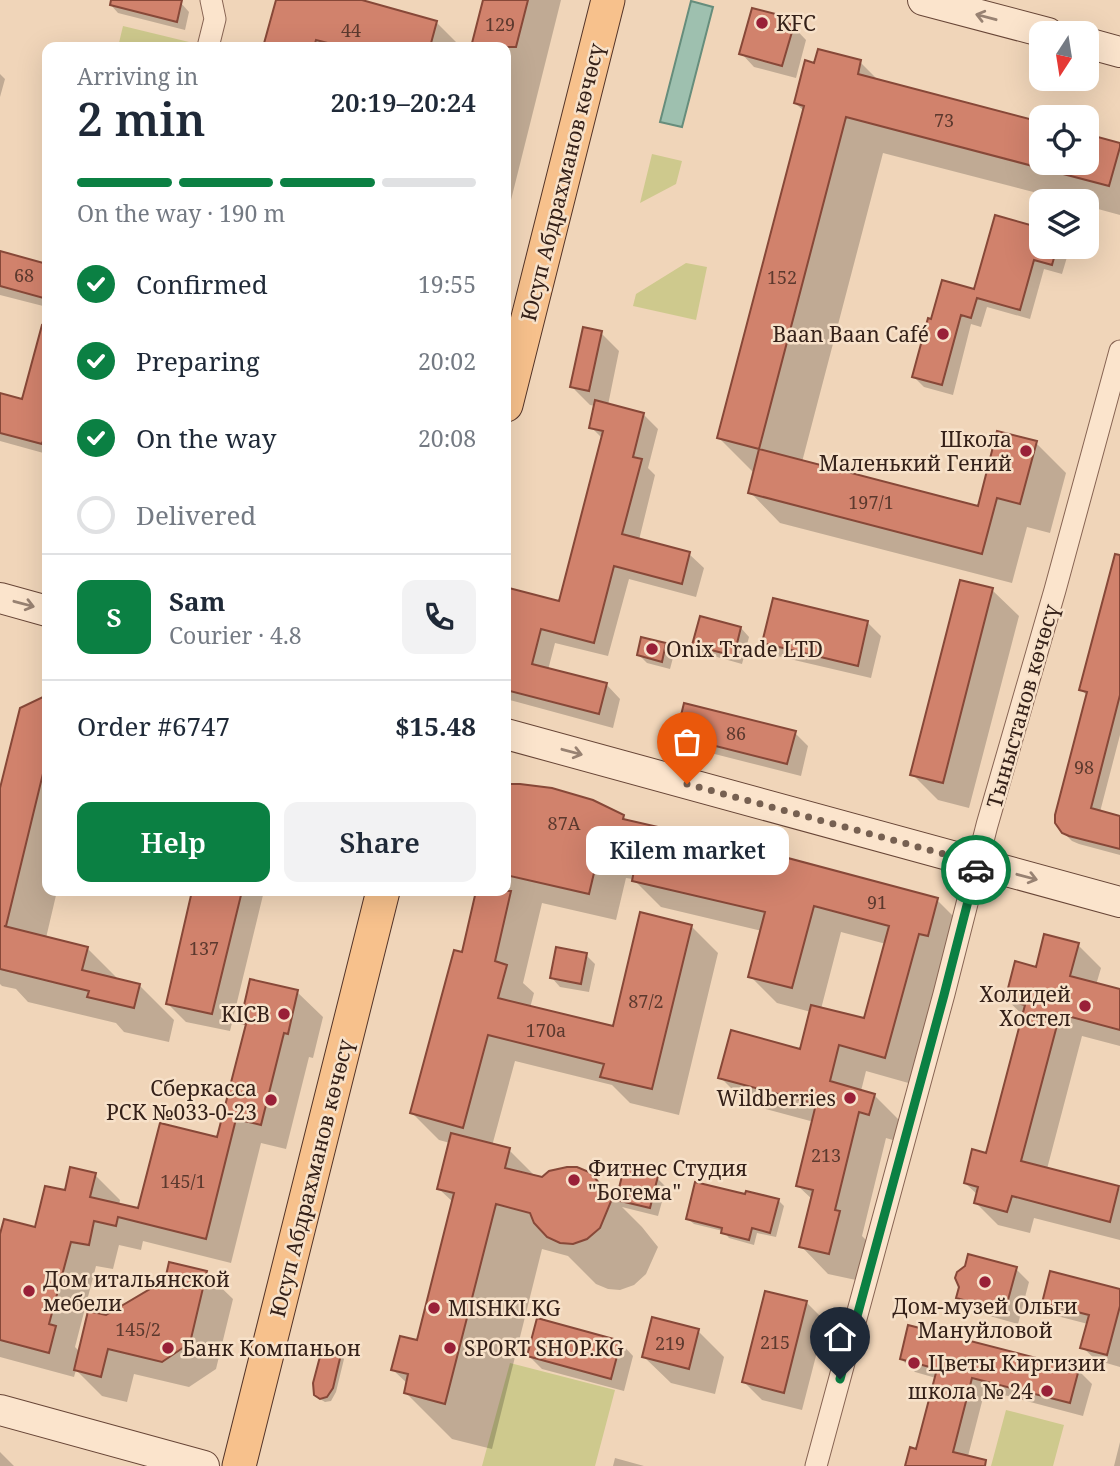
<!DOCTYPE html>
<meta charset="utf-8">
<style>
:root{--surface:#fff;--page:#f2f2f3;--text:#1f2937;--muted:#747a83;--line:#e0e1e3;--accent:#0b8043}
body{margin:0;font-family:"Noto Serif",serif;background:var(--page);color:var(--text);height:100vh;display:flex;flex-direction:column;font-size:26px;white-space:nowrap}
*{box-sizing:border-box;margin:0}
p{font-size:23px;color:var(--muted)}
.icon{flex:none;width:38px;height:38px;fill:none;stroke:currentColor;stroke-width:2;stroke-linecap:round;stroke-linejoin:round}
.map{position:relative;flex:1;overflow:hidden}
.details{position:absolute;left:42px;top:42px;width:469px;height:854px;display:flex;flex-direction:column;background:var(--surface);border-radius:14px;box-shadow:0 7px 28px #0002}
.details>*{flex:none}
.needle{width:46px;rotate:192deg}
.controls{position:absolute;left:1029px;top:21px;display:grid;gap:14px}
.controls a{display:grid;place-items:center;width:70px;height:70px;border-radius:14px;background:var(--surface);box-shadow:0 7px 28px #0002;font-size:35px}
.pin{position:absolute;display:grid;place-items:center;width:60px;height:60px;color:#fff;margin:-72px -30px;border-radius:50% 50% 50% 0;rotate:-45deg;box-shadow:0 0 7px #0007}
.pin .icon{rotate:45deg}
.courier{position:absolute;display:grid;place-items:center;width:70px;height:70px;margin:-35px;border:5px solid #0b8043;border-radius:50%;background:#fff;color:#222;box-shadow:0 2px 9px #0007}
.bubble{position:absolute;height:49px;border-radius:14px;background:var(--surface);box-shadow:0 7px 28px #0002;font-size:23px;font-weight:600;line-height:49px;text-align:center}
.headline em{font-style:normal;font-weight:600}
.headline div{display:flex;flex-direction:column-reverse}
.headline{display:flex;align-items:center;justify-content:space-between;height:119px;padding:0 35px}
h1{font-size:46px;font-weight:600;line-height:52px}
.bar{display:grid;grid-template-columns:repeat(4,1fr);gap:10px 7px;align-content:center;height:84px;padding:0 35px}
.bar i{height:9px;border-radius:5px;background:var(--line)}
.bar .selected{background:var(--accent)}
.bar p{grid-column:span 4}
.line{display:flex;align-items:center;gap:18px;padding:0 35px;border-top:2px solid var(--line)}
.line div{flex:1}
.round{display:grid;place-items:center;flex:none;width:74px;height:74px;border-radius:14px;background:var(--page)}
ol{padding:0 35px;list-style:none}
li{display:flex;align-items:center;gap:21px;height:77px}
li p{margin-inline-start:auto}
li .icon{padding:7px;border-radius:50%;background:var(--accent);color:#fff;stroke-width:4}
li:last-child{color:var(--muted)}
li i{width:38px;height:38px;border:4px solid var(--line);border-radius:50%}
.cta{display:flex;gap:14px;margin-top:auto;padding:14px 35px}
.cta a{flex:1;height:80px;border-radius:14px;background:var(--accent);color:#fff;font-size:28px;font-weight:600;line-height:80px;text-align:center}
.cta a+a{background:var(--page);color:var(--text)}
.map>svg:first-child{display:block}
.green{fill:#cec98d}
.water{fill:#9ec0af;stroke:#668d7c;stroke-width:2}
.shadow{fill:#0003;fill-rule:evenodd}
.building{fill:#d1826c;stroke:#874838;stroke-width:2}
.lines{fill:none;stroke-linecap:round;stroke-linejoin:round}
.minor-casing{stroke:#876453;stroke-width:23}
.secondary-casing{stroke:#684637;stroke-width:32}
.primary-casing{stroke:#543428;stroke-width:35}
.minor{stroke:#fbe4cc;stroke-width:21}
.secondary{stroke:#fbe4cc;stroke-width:30}
.primary{stroke:#f7c18c;stroke-width:33}
.oneway{stroke:#988272}
.done{stroke:#766051;stroke-width:7;stroke-dasharray:0 12.6}
.route{stroke:#0b8043;stroke-width:9}
.poi-dot{fill:#992038;stroke:#f7e1c9;stroke-width:2.5}
.labels{text-anchor:middle;dominant-baseline:central;stroke-width:5;stroke-linejoin:round;paint-order:stroke}
.number-label{font-size:18px;fill:#5c392e}
.poi-label{font-size:21px;fill:#352119;stroke:#f7e1c9;text-anchor:start}
.street-label{font-size:21px;fill:#352119;stroke:#f7e1c9}
</style>
<div class="map">
<svg width="1120" height="1466" viewBox="0 0 1120 1466">
<rect width="100%" height="100%" fill="#f0d5b9"/>
<path class="green" d="M123 26 189 42 188 47H118Z
M652 154 682 161 676 184 640 203Z
M686 263 707 267 696 320 633 306 636 294Z
M510 1363 615 1390 595 1466H482Z
M1006 1410 1064 1425 1053 1466H991Z"/>
<path class="water" d="M691 1 713 7 682 127 660 122Z"/>
<path class="shadow" d="M111 0H168L181 3 189 12 185 30 118 13 110 4Z
M278 0H355L436 22 461 47H265Z
M485 0H561L506 220V47H473Z
M786 19 806 40 796 78 754 67 741 53Z
M860 62 880 82 1041 124V163H1087V136L1120 145V215L1087 206V201H1068L883 153 802 462 979 508 1036 443 1066 473 1050 533 1027 527 1012 583 780 523 750 492 755 474 718 437 804 111 795 103 816 65Z
M0 74 5 79 0 97Z
M996 217 1041 229V247H1070L1062 274 1044 269 1030 319 987 307 981 327 971 324 953 395 924 387 914 377 932 321 976 291Z
M0 253 47 266V307L0 295Z
M47 314V454L0 441V395L24 401Z
M601 333 619 351 608 405 643 414 658 429 648 468 655 475 639 540 689 554 704 568 696 597 629 579 608 656 555 643 548 670 606 684 620 699 613 728 506 699V634L509 621 506 617V614L511 590 560 603 603 439 591 427 596 406 590 405 572 387Z
M1120 569V735L1100 812 1120 818V855L1079 844 1072 841 1063 832 1088 696 1081 690Z
M992 590 1019 616 969 808 938 800 912 774Z
M867 622 881 636 871 678 777 656 764 642Z
M741 628 749 637 742 664 703 653 694 644Z
M666 645 674 654 670 669 647 663 639 655Z
M47 697V891H57L46 938 87 948 119 980 139 985 174 1020 169 1042 124 1032 116 1023 28 1002 16 989 2 986 0 984V796L21 709Z
M795 733 808 746 801 776 691 748 677 735Z
M506 786H520L623 817 628 822 937 900 964 927 912 1084 866 1071 861 1091 874 1095 901 1122 896 1141 886 1138 862 1236 866 1240 856 1280 828 1274 801 1246 813 1200 798 1186 814 1122 747 1104 720 1077 801 1051 811 1012 777 1003 750 976 762 931 661 907 633 879 626 878 616 920 542 903 523 983 534 993 530 1008 614 1028 691 926 718 953 679 1115 630 1103 612 1085 515 1061 492 1146 509 1150 537 1178 594 1179 617 1202 626 1170 657 1178 666 1187 658 1216 622 1207 642 1227 658 1247 646 1274 634 1285 620 1290 608 1289 596 1284 568 1256 542 1249 492 1449 452 1439 406 1393 408 1384 393 1370 418 1343 454 1203 439 1189 450 1143 439 1140 412 1113 464 955 478 891H506ZM841 932 886 944 865 1020 821 1009Z
M194 891H264L230 1031 186 1022 168 1004Z
M1078 945 1101 968 1096 985 1120 991V1046L1082 1036 1047 1169 1119 1188 1120 1189V1240L1034 1218 1030 1233 998 1225 976 1203 978 1195 965 1183 987 1155 1024 1016 1007 1000 1037 969Z
M586 955 595 964 589 992 560 987 552 978Z
M297 992 323 1017 313 1058 309 1057 286 1149 261 1143 231 1263 143 1241 141 1250 119 1245 113 1269 96 1266 75 1347 80 1352 106 1317 167 1281 206 1273 233 1299 216 1369 189 1387 134 1374 127 1402 102 1396 76 1370 74 1377 0 1357V1241L36 1229 66 1193 95 1175 120 1200 119 1205 140 1210 219 1139 247 1027 242 1022Z
M746 1197 778 1200 784 1206 776 1237 757 1233 754 1245 729 1238 723 1231 694 1224 688 1219Z
M1016 1269 1029 1282 1018 1324 972 1311 958 1298Z
M1120 1291V1367L1096 1360 1082 1347 1088 1324 1057 1316 1044 1303Z
M766 1293 807 1303 825 1321 802 1410 762 1400 744 1382Z
M698 1331 724 1357 715 1394 671 1383 644 1357Z
M620 1342 633 1356 624 1391 542 1369 529 1356Z
M340 1356 344 1359 336 1392 331 1401 325 1402 320 1399Z
M901 1359 1078 1370 1092 1384 1083 1416 985 1390 967 1460 973 1466H907L917 1451 936 1378 915 1372Z
M1120 1442V1466H1114Z
M0 1452 14 1466H0Z
M615 1458 644 1466H613Z"/>
<path class="building" d="M111 0H182L177 22 110 5Z
M276 0H362L437 21 430 47H343L316 40 314 47H263Z
M483 0H528L516 47H471Z
M752 8 787 17 785 23 794 25 782 66 739 54Z
M818 49 861 60 858 74 1041 122V163H1087V134L1120 143V147L1109 186 846 117 759 449 717 438 804 106 794 103 805 60 814 63Z
M995 215 1041 228V247H1057L1052 265 1034 260 1020 310 977 298 971 318 961 315 942 385 912 377 928 318 931 319 942 280 974 289Z
M0 251 47 264V299L0 286Z
M42 325 47 326V427L42 444 0 433V393L22 399Z
M583 327 602 331 589 391 570 387Z
M595 400 644 413 633 457 642 459 622 534 690 552 682 584 614 566 594 643 541 629 532 664 607 683 599 714 506 690V606L509 588 559 601 603 431 589 428Z
M997 431 1037 441 1020 504 997 498 982 554 748 493 759 449 978 506Z
M1115 554 1120 555V695L1091 808 1120 816V849L1069 836 1062 833 1055 823V815L1087 692 1079 690Z
M960 580 993 588 943 783 910 775Z
M773 598 868 621 858 666 762 643Z
M700 616 741 627 734 656 692 645Z
M641 637 666 643 662 662 637 655Z
M47 695V757L6 926H4L88 947 82 970 140 984 134 1008 87 997 89 991 0 969V788L20 708Z
M684 703 796 731 787 764 676 736Z
M506 784H520L552 788 593 800 624 815 623 819 754 849 938 898 928 936 919 934 885 1058 839 1045 830 1081 875 1094 869 1115 859 1112 835 1210 840 1211 829 1254 799 1247 813 1190 796 1186 816 1104 718 1078 731 1030 800 1049 811 1005 864 1018 889 926 814 906 792 988 748 977 765 912 632 881 636 860 599 852 589 894 506 875Z
M192 891H242L212 1014 166 1004Z
M476 891H511L495 961 507 965 498 998 613 1026 640 912 692 925 652 1089 600 1077 604 1064 488 1035 463 1128 410 1113 454 950 462 952Z
M1044 934 1079 943 1070 976 1120 989V1030L1060 1014 1021 1161 1119 1186 1110 1222 1012 1196 1007 1212 974 1203 978 1187 964 1183 972 1149 986 1153 1025 1005 1005 1000 1015 961 1036 967Z
M556 947 587 953 581 984 550 978Z
M250 979 298 990 288 1034 284 1033 261 1125 236 1119 206 1239 118 1217 116 1226 94 1221 89 1245 71 1242 49 1324 56 1326 49 1353 0 1340V1234L4 1219 35 1227 45 1186 65 1190 70 1167 96 1173 90 1197 138 1208 160 1123 217 1137 246 1024 240 1023Z
M451 1133 510 1148 505 1168 542 1177 549 1171 567 1167H577L589 1172 595 1178 612 1199 600 1228 587 1239 573 1244 560 1243 547 1237 534 1223 530 1213 496 1204 445 1404 404 1393 408 1374 391 1370 400 1336 417 1340 454 1193 437 1189Z
M624 1168 658 1176 650 1208 616 1200Z
M695 1182 745 1194 746 1191 779 1199 770 1233 752 1228 749 1240 721 1233 722 1228 686 1219Z
M968 1254 1017 1267 1005 1311 956 1298 959 1287 955 1278 957 1272 965 1266Z
M169 1262 207 1271 190 1343 162 1362 108 1349 101 1377 74 1370 88 1311 106 1315 165 1280Z
M1050 1271 1120 1289V1306L1107 1355 1080 1348 1089 1315 1042 1303Z
M765 1291 807 1301 784 1393 742 1382Z
M652 1317 699 1329 689 1369 642 1357Z
M537 1318 621 1341 611 1379 527 1356Z
M908 1325 1079 1369 1070 1403 972 1378 953 1452 986 1460 985 1466H905L910 1447 916 1449 937 1369 900 1359Z
M322 1349 341 1354 333 1388 327 1397 320 1399 314 1395 313 1383Z"/>
<g class="lines">
<defs>
<path id="minor" d="M208 47 215 19 211 0
M816 1466 944 994 987 825 1055 590 1120 351"/>
<path id="secondary" d="M923 0 1048 33
M1087 43 1120 52
M0 598 47 611
M506 734 1120 902
M0 1410 204 1466"/>
<path id="primary" d="M506 405 608 0
M239 1466 383 891"/>
</defs>
<use href="#minor" class="minor-casing"/>
<use href="#secondary" class="secondary-casing"/>
<use href="#primary" class="primary-casing"/>
<use href="#minor" class="minor"/>
<use href="#secondary" class="secondary"/>
<use href="#primary" class="primary"/>
</g>
<defs><path id="oneway-shaft" d="M-6 0H5M1.5-3L5.5 0L1.5 3" fill="none" stroke-width="1.6" stroke-linecap="round" stroke-linejoin="round" transform="scale(1.75)"/></defs>
<g class="oneway">
<use href="#oneway-shaft" transform="translate(986 17) rotate(-165)"/>
<use href="#oneway-shaft" transform="translate(24 604) rotate(15)"/>
<use href="#oneway-shaft" transform="translate(572 752) rotate(15)"/>
<use href="#oneway-shaft" transform="translate(1027 877) rotate(15)"/>
</g>
<g class="lines">
<path class="done" d="M687 784 977 863 976 870"/>
<path class="route" d="M840 1379 944 995 976 870"/>
</g>
<g class="poi-dot">
<circle cx="762" cy="23" r="7"/>
<circle cx="943" cy="334" r="7"/>
<circle cx="1026" cy="451" r="7"/>
<circle cx="652" cy="649" r="7"/>
<circle cx="1085" cy="1006" r="7"/>
<circle cx="284" cy="1014" r="7"/>
<circle cx="850" cy="1098" r="7"/>
<circle cx="271" cy="1100" r="7"/>
<circle cx="574" cy="1180" r="7"/>
<circle cx="985" cy="1282" r="7"/>
<circle cx="29" cy="1291" r="7"/>
<circle cx="434" cy="1308" r="7"/>
<circle cx="168" cy="1348" r="7"/>
<circle cx="450" cy="1348" r="7"/>
<circle cx="914" cy="1363" r="7"/>
<circle cx="1047" cy="1391" r="7"/>
</g>
<g class="labels">
<g class="number-label">
<text x="500" y="24">129</text>
<text x="351" y="30">44</text>
<text x="944" y="120">73</text>
<text x="24" y="275">68</text>
<text x="782" y="277">152</text>
<text x="871" y="502">197/1</text>
<text x="736" y="733">86</text>
<text x="1084" y="767">98</text>
<text x="564" y="823">87А</text>
<text x="877" y="902">91</text>
<text x="204" y="948">137</text>
<text x="646" y="1001">87/2</text>
<text x="546" y="1030">170а</text>
<text x="826" y="1155">213</text>
<text x="183" y="1181">145/1</text>
<text x="138" y="1329">145/2</text>
<text x="775" y="1342">215</text>
<text x="670" y="1343">219</text>
</g>
<g class="poi-label">
<text x="776" y="23">KFC</text>
<text x="929" y="334" text-anchor="end">Baan Baan Café</text>
<text x="1012" y="439" text-anchor="end">Школа<tspan x="1012" dy="24">Маленький Гений</tspan></text>
<text x="666" y="649">Onix Trade LTD</text>
<text x="1071" y="994" text-anchor="end">Холидей<tspan x="1071" dy="24">Хостел</tspan></text>
<text x="270" y="1014" text-anchor="end">KICB</text>
<text x="257" y="1088" text-anchor="end">Сберкасса<tspan x="257" dy="24">РСК №033-0-23</tspan></text>
<text x="836" y="1098" text-anchor="end">Wildberries</text>
<text x="588" y="1168">Фитнес Студия<tspan x="588" dy="24">"Богема"</tspan></text>
<text x="43" y="1279">Дом итальянской<tspan x="43" dy="24">мебели</tspan></text>
<text x="985" y="1306" text-anchor="middle">Дом-музей Ольги<tspan x="985" dy="24">Мануйловой</tspan></text>
<text x="448" y="1308">MISHKI.KG</text>
<text x="182" y="1348">Банк Компаньон</text>
<text x="464" y="1348">SPORT SHOP.KG</text>
<text x="928" y="1363">Цветы Киргизии</text>
<text x="1033" y="1391" text-anchor="end">школа № 24</text>
</g>
<g class="street-label">
<text transform="translate(562 182) rotate(-76)">Юсуп Абдрахманов көчөсү</text>
<text transform="translate(1022 706) rotate(-74)">Тыныстанов көчөсү</text>
<text transform="translate(311 1178) rotate(-76)">Юсуп Абдрахманов көчөсү</text>
</g>
</g>
</svg>
<div class="controls">
<a><svg class="needle" viewBox="-14 -14 28 28"><path d="M0-13l5 13h-10z" fill="#e53935"/><path d="M0 13l5-13h-10z" fill="#747a83"/></svg></a>
<a><svg class="icon" aria-label="locate" viewBox="0 0 24 24"><circle cx="12" cy="12" r="6"/><path d="M12 2v4M12 18v4M2 12h4M18 12h4"/></svg></a>
<a><svg class="icon" aria-label="layers" viewBox="0 0 24 24"><path d="M12 4l9 5-9 5-9-5zM3 14l9 5 9-5"/></svg></a>
</div>
<div class="pin" style="left:687px;top:784px;background:#ea580c"><svg class="icon" aria-label="bag" viewBox="0 0 24 24"><path d="M5 8h14l-1 12H6zM9 8a3 3 0 0 1 6 0"/></svg></div>
<div class="pin" style="left:840px;top:1379px;background:#1f2937"><svg class="icon" aria-label="home" viewBox="0 0 24 24"><path d="M3 11l9-7 9 7M6 9v11h12V9"/></svg></div>
<div class="courier" style="left:976px;top:870px"><svg class="icon" aria-label="car" viewBox="0 0 24 24"><path d="M5 17H2v-5l4-1 3-4h7l3 4 3 1v5h-3M9 17h6M6 11h13"/><circle cx="7" cy="17" r="2"/><circle cx="17" cy="17" r="2"/></svg></div>
<div class="bubble" style="left:586px;top:826px;width:203px">Kilem market</div>
<section class="details">
<div class="headline"><div><h1>2 min</h1><p>Arriving in</p></div><em>20:19–20:24</em></div>
<div class="bar"><i class="selected"></i><i class="selected"></i><i class="selected"></i><i></i><p>On the way · 190 m</p></div>
<ol>
<li><svg class="icon" aria-label="check" viewBox="0 0 24 24"><path d="M5 12l5 5 9-10"/></svg>Confirmed<p>19:55</p></li>
<li><svg class="icon" aria-label="check" viewBox="0 0 24 24"><path d="M5 12l5 5 9-10"/></svg>Preparing<p>20:02</p></li>
<li><svg class="icon" aria-label="check" viewBox="0 0 24 24"><path d="M5 12l5 5 9-10"/></svg>On the way<p>20:08</p></li>
<li><i></i>Delivered</li>
</ol>
<div class="line" style="height:126px"><b class="round" style="background:var(--accent);color:#fff">S</b><div><b>Sam</b><p>Courier · 4.8</p></div><a class="round"><svg class="icon" aria-label="phone" viewBox="0 0 24 24"><path d="M5 4h4l2 5-3 2q2 4 5 5l2-3 5 2v4C11 20 4 13 5 4z"/></svg></a></div>
<div class="line" style="height:91px"><div>Order #6747</div><b>$15.48</b></div>
<div class="cta"><a>Help</a><a>Share</a></div>
</section>
</div>
